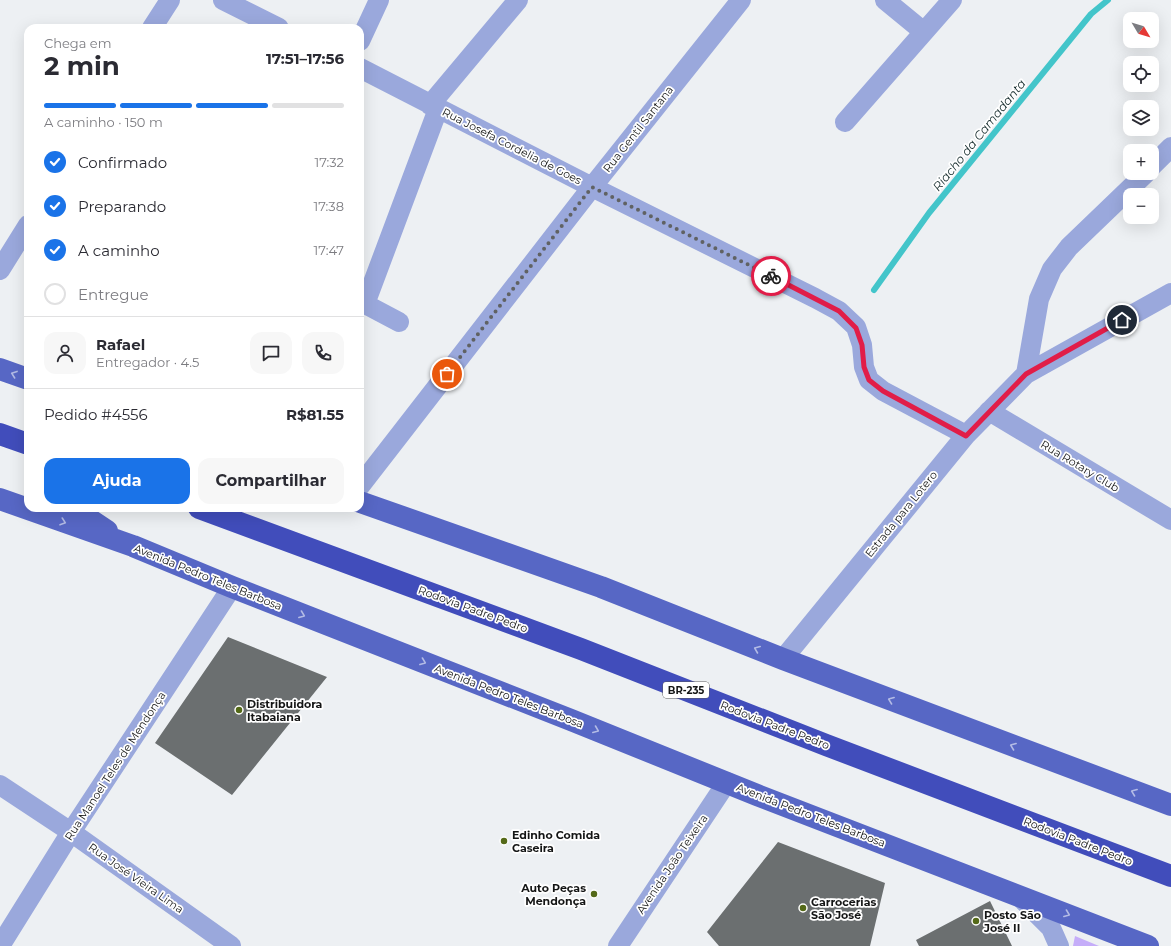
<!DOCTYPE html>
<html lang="pt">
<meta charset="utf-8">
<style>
:root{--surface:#fff;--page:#f7f7f7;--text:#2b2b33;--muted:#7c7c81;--line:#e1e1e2;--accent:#1a73e8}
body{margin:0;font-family:Montserrat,sans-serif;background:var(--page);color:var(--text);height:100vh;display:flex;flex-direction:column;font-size:15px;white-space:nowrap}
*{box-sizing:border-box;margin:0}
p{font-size:13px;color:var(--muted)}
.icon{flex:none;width:22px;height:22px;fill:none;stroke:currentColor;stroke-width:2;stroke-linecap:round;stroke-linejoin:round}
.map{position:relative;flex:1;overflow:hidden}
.details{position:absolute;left:24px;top:24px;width:340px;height:488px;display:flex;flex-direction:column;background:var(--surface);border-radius:12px;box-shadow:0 4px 16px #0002}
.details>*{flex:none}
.needle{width:26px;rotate:128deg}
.fabs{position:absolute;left:1123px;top:12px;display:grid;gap:8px}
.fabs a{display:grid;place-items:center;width:36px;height:36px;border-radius:8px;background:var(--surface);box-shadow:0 4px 16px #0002;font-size:20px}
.pin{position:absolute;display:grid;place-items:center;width:34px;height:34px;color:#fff;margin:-17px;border:2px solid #fff;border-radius:50%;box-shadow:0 1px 4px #0007}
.courier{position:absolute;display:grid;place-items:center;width:40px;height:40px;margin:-20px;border:3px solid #e11d48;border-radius:50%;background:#fff;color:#222;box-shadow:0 1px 5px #0007}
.summary em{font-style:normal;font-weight:700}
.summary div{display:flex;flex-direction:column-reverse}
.summary{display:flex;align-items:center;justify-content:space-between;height:68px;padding:0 20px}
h1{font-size:26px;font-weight:700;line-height:30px}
.bar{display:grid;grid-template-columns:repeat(4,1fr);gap:6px 4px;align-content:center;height:48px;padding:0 20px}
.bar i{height:5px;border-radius:3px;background:var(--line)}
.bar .on{background:var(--accent)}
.bar p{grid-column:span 4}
.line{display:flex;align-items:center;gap:10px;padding:0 20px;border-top:1px solid var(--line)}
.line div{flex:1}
.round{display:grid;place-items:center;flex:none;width:42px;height:42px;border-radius:12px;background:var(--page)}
ol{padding:0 20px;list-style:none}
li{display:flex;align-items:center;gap:12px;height:44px}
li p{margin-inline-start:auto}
li .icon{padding:4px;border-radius:50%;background:var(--accent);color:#fff;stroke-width:4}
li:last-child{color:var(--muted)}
li i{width:22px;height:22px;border:2px solid var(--line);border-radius:50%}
.button{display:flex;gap:8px;margin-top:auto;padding:8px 20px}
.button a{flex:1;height:46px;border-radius:12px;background:var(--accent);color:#fff;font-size:16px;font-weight:700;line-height:46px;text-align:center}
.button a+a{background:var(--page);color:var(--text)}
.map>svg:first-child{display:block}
.green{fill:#c5adf9}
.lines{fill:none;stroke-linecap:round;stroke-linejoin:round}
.stream{stroke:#43c5ca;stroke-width:6}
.building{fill:#6b6f70}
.minor{stroke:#9aa8dc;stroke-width:20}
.major{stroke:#5767c5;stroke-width:22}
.highway{stroke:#414dbb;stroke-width:22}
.oneway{stroke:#b3bbe5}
.done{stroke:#606263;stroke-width:4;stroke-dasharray:0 7.2}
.route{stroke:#e11d48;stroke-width:5}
.poi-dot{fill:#546918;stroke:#fff;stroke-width:1.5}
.labels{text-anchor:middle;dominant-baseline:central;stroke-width:3.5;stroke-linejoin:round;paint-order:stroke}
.shield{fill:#fff;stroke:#5a5b5b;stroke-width:1}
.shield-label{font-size:10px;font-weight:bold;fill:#141515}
.street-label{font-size:11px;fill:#141515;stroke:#fff}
.poi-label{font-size:11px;font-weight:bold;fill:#141515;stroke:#fff;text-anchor:start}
.water-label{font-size:12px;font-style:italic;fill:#182e2f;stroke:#fff}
</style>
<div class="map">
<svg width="1171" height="946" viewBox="0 0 1171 946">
<rect width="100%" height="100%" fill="#edf0f3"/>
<path class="green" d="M1075 936 1099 946H1073Z"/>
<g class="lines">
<path class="stream" d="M874 290 929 213 1091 14 1108 0"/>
</g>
<path class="building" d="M228 637 327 677 232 795 155 743Z
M778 842 885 883 870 946H719L707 932Z
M990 901 1012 946H919L916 940Z"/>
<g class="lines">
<path class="minor" d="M223 0 279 28
M885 0 924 32
M152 28 170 0
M360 41 379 0
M360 68 592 187 815 298 839 311 856 327 862 345 864 367 869 380 883 391 966 435
M430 105 518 0
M845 122 952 0
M1152 166 1171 147
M0 270 28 225
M360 302 365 304 438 109
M365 304 399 322
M1026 374 1039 299 1052 269 1069 247 1146 173
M989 411 1171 520
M360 486 592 187 741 0
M783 659 966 435 1026 374 1171 293
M0 785 71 832 231 946
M1021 898 1051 928 1059 946
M0 946 71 832 232 587
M618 946 727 782"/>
<path class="major" d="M0 369 28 379
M0 499 133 546 232 587 571 720 757 795 1148 946
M360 502 601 587 783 659 1171 805
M79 508 92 521 107 531"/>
<path class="highway" d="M0 434 28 444
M199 508 581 649 826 745 1171 876"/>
</g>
<defs><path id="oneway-chevron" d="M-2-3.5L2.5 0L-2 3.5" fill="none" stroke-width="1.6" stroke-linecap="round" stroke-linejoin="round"/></defs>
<g class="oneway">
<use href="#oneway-chevron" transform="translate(14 374) rotate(-160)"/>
<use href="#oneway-chevron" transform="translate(63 522) rotate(19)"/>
<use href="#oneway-chevron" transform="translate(302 615) rotate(21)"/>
<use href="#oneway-chevron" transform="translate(757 649) rotate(-158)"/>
<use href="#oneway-chevron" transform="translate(423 662) rotate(21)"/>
<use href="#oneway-chevron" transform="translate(891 700) rotate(-159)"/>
<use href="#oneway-chevron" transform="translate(596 730) rotate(22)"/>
<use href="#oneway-chevron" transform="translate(1013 746) rotate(-159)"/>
<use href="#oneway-chevron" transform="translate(1134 792) rotate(-159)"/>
<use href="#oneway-chevron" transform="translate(1067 914) rotate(21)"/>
</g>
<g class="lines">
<path class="done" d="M447 374 592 187 771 276"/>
<path class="route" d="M771 276 839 311 856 328 862 345 864 367 869 380 883 391 966 436 1026 374 1122 320"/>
</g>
<g class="poi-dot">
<circle cx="239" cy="710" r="4"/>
<circle cx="504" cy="841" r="4"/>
<circle cx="594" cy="894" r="4"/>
<circle cx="803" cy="908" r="4"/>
<circle cx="976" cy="921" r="4"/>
</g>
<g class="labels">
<rect class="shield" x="663" y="682" width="46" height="16" rx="3"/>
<g class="shield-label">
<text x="686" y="690">BR-235</text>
</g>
<g class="street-label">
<text transform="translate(638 129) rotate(-52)">Rua Gentil Santana</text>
<text transform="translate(512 146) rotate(27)">Rua Josefa Cordelia de Goes</text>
<text transform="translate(1080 466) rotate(31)">Rua Rotary Club</text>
<text transform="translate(901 514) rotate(-51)">Estrada para Lotero</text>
<text transform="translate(208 577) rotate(22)">Avenida Pedro Teles Barbosa</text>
<text transform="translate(473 609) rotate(20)">Rodovia Padre Pedro</text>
<text transform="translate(509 696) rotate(21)">Avenida Pedro Teles Barbosa</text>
<text transform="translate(775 725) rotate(21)">Rodovia Padre Pedro</text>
<text transform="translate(115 766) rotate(-57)">Rua Manoel Teles de Mendonça</text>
<text transform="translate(811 815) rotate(21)">Avenida Pedro Teles Barbosa</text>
<text transform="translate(1078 841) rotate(21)">Rodovia Padre Pedro</text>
<text transform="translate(672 864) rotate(-56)">Avenida João Teixeira</text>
<text transform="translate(136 878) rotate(35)">Rua José Vieira Lima</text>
</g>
<g class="poi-label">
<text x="247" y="704">Distribuidora<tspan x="247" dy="13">Itabaiana</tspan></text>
<text x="512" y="835">Edinho Comida<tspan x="512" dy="13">Caseira</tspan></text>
<text x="586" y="888" text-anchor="end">Auto Peças<tspan x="586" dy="13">Mendonça</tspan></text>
<text x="811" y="902">Carrocerias<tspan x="811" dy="13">São José</tspan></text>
<text x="984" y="915">Posto São<tspan x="984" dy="13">José II</tspan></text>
</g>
<g class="water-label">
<text transform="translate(979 135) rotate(-51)">Riacho da Camadanta</text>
</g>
</g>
</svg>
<div class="fabs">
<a><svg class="needle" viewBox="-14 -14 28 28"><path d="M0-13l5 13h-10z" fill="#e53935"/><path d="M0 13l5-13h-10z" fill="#7c7c81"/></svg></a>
<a><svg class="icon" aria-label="locate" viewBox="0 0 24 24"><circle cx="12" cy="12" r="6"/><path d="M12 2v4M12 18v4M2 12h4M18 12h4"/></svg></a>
<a><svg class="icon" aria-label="layers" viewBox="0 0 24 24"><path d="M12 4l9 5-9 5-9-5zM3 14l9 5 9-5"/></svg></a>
<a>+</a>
<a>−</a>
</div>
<div class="pin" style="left:447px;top:374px;background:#ea580c"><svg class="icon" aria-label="bag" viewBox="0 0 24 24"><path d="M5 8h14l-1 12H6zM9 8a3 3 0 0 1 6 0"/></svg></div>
<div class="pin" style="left:1122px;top:320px;background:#1f2937"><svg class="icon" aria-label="home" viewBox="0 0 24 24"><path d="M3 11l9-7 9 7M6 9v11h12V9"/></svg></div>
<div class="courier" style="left:771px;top:276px"><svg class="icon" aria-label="bike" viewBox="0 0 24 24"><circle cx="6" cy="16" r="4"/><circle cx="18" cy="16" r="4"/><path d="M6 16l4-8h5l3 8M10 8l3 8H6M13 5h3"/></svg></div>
<section class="details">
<div class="summary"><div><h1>2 min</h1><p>Chega em</p></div><em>17:51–17:56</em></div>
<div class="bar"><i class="on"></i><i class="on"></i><i class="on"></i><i></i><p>A caminho · 150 m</p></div>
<ol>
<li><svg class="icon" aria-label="check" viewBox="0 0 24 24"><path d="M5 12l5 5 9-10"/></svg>Confirmado<p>17:32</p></li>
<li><svg class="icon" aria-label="check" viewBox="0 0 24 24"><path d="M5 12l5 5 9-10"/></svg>Preparando<p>17:38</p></li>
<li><svg class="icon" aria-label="check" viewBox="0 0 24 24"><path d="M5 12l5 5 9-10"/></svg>A caminho<p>17:47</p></li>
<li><i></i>Entregue</li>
</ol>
<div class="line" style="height:72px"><a class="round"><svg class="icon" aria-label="person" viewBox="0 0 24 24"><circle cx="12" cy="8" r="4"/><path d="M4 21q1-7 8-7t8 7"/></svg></a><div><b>Rafael</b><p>Entregador · 4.5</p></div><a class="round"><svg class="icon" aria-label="chat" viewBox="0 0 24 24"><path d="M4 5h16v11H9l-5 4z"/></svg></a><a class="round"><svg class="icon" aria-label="phone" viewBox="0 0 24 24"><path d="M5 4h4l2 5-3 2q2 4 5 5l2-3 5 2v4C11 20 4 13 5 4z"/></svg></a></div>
<div class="line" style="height:52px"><div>Pedido #4556</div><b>R$81.55</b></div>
<div class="button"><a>Ajuda</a><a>Compartilhar</a></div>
</section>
</div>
